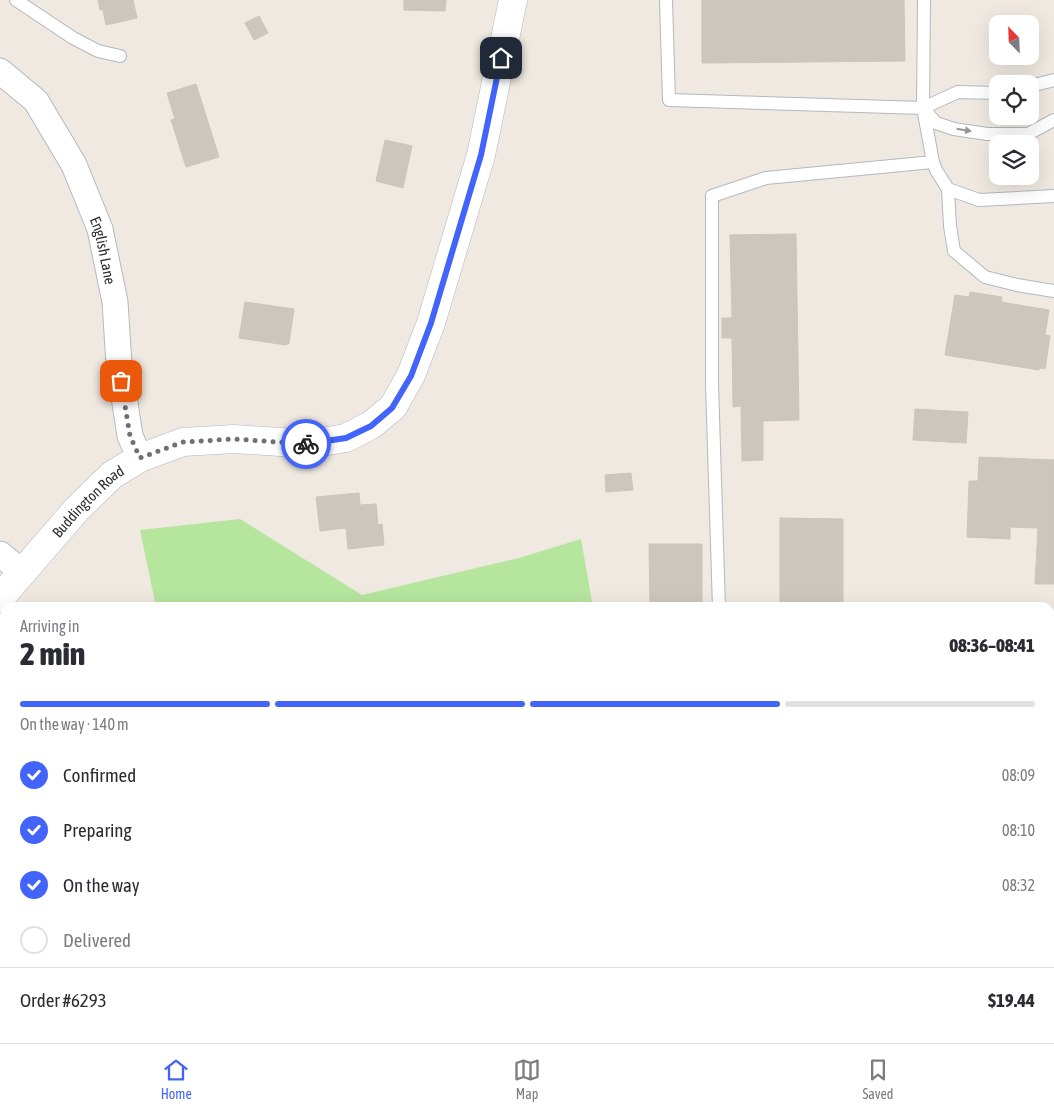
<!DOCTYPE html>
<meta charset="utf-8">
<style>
:root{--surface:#fff;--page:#f7f7f7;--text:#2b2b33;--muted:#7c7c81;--line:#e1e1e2;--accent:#4264fb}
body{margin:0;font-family:"Asap Condensed",sans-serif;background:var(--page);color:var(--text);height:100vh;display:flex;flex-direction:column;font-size:19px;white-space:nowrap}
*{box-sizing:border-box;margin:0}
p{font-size:16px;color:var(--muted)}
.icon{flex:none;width:28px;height:28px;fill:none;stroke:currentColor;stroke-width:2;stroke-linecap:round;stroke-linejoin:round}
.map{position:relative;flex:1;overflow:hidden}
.details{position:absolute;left:0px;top:602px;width:1055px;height:441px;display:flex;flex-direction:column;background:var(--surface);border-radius:15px 15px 0 0;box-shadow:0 5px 20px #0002}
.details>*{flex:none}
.needle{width:32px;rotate:337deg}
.tools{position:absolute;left:989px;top:15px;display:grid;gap:10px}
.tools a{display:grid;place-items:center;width:50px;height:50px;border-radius:10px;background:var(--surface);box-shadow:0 5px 20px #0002;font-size:25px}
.pin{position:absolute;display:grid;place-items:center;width:42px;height:42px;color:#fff;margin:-21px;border-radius:10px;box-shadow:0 2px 8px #0006}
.courier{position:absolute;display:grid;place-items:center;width:50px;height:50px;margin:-25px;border:4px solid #4264fb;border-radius:50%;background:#fff;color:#222;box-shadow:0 1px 6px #0007}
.head em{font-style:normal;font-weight:800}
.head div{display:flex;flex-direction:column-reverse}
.head{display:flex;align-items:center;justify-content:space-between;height:85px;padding:0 20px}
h1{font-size:32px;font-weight:800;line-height:38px}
.bar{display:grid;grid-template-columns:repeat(4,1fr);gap:8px 5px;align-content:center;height:60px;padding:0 20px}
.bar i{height:6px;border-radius:4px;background:var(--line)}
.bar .on{background:var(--accent)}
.bar p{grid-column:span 4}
.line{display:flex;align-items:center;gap:12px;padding:0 20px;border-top:1px solid var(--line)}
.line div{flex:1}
ol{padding:0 20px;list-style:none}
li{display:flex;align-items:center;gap:15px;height:55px}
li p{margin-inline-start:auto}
li .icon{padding:5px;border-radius:50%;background:var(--accent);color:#fff;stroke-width:4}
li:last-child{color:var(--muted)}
li i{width:28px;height:28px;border:2px solid var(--line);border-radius:50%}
.menu{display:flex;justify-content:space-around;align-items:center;height:70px;border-top:1px solid var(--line);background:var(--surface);font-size:14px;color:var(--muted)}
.menu a{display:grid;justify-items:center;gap:2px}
.menu .on{color:var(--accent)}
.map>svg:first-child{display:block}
.green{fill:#b6e59e}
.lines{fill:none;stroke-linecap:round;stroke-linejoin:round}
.stream{stroke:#75cff0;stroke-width:7}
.building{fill:#cbc7bf;stroke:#cbc5ba}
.lane-casing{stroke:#b4b7c1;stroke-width:14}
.street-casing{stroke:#b4b7c1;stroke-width:27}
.secondary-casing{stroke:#b4b7c1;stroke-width:29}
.lane{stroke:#fff;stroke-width:12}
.street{stroke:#fff;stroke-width:25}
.secondary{stroke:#fff;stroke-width:28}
.oneway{fill:#969696}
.done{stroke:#726f6d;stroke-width:5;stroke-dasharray:0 9}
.route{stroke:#4264fb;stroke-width:6}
.labels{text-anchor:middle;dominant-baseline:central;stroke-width:4;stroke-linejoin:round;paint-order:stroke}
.street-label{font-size:15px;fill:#2e2e2e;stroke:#fff}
</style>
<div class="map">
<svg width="1054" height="1043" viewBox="0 0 1054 1043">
<rect width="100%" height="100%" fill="#efe9e1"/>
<path class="green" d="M240 519 362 595 519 558 581 539 593 607H156L140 530Z
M0 1003H5V1039H386L385 1043H0Z"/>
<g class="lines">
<path class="stream" d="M0 705 5 706
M424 1043 425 1039"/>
</g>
<path class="building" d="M98 0H133L137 18 106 25 103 10H100Z
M404 0H446L445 11 404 10Z
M702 0H904L905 61 702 63Z
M259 16 268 33 254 40 245 23Z
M196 84 219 157 186 167 171 120 175 119 167 93Z
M385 140 412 146 403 188 376 181Z
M796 234 799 420 763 421V460L742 461 741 406 733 407 732 338H722V318H732L730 235Z
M970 292 1002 297 1001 302 1049 310 1045 335 1050 336 1045 369 1039 368V370L945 355 955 295 969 297Z
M245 302 294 309 289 343 286 345 239 338Z
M915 409 968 412 966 443 913 440Z
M979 457 1054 460V584H1035L1038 528 1010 527V539L967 537 969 481H978Z
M631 473 633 490 606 492 605 475Z
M359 493 360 505 376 504 378 525 382 524 384 545 348 549 346 528 320 531 316 497Z
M780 518 843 519V608H780Z
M649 544H702V608H650Z
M5 897V962L0 963V898Z
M522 1039H560V1043H522Z
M605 1039H994V1043H605Z"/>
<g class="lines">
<defs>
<path id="lane" d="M16 0 73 38 98 51 120 56
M666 0 669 100 923 108 958 92 998 93
M924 0 923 108 933 162 936 170 948 189 979 200 1054 196
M1030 86 1054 80
M923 108 936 123 954 129 987 134H1028L1054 120
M948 189 950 226 954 251 985 277 1017 285 1054 291
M719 608 712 384V196L766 178 933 162
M1050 821 1054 820
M1050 922H1054
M450 1043 452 1039
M569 1043V1039
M1028 1043V1039"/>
<g id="street">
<path id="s1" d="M0 71 36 101 74 165 100 229 115 302 119 364 130 436 140 458"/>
<path d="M0 554 23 573"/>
<path d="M0 847 5 848"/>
</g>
<g id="secondary">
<path id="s2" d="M0 598 77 509 112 475 140 458 183 442 234 439 310 444 346 438 371 425 393 407 411 375 431 323 481 155 513 0"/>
</g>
</defs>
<use href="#lane" class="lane-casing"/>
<use href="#street" class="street-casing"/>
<use href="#secondary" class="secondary-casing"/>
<use href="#lane" class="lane"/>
<use href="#street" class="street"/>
<use href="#secondary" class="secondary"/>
</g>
<defs><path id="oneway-solid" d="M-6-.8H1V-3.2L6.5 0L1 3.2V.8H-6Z" transform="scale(1.25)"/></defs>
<use class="oneway" href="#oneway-solid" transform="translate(964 130) rotate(9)"/>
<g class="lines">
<path class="done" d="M121 381 130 436 140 458 183 442 234 439 306 444"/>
<path class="route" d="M306 444 346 438 371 426 392 408 411 376 431 323 481 155 501 58"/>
</g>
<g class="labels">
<g class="street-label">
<text stroke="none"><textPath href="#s1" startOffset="212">English Lane</textPath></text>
<text stroke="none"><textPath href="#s2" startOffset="131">Buddington Road</textPath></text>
</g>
</g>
</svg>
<div class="tools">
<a><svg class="needle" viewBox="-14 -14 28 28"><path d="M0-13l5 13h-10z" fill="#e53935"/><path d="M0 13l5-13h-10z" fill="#7c7c81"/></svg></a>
<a><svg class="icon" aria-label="locate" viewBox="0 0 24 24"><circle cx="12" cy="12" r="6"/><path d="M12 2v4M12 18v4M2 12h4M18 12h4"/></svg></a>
<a><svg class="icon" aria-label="layers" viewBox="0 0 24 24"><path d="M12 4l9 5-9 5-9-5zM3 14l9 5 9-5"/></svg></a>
</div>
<div class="pin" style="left:121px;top:381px;background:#ea580c"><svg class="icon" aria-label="bag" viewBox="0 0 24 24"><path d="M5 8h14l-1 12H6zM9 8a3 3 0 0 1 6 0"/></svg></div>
<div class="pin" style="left:501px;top:58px;background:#1f2937"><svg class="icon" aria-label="home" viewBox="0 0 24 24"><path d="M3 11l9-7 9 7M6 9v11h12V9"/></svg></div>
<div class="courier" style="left:306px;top:444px"><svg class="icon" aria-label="bike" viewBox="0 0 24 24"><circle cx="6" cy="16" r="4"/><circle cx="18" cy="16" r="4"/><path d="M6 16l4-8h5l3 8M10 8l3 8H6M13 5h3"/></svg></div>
<section class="details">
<div class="head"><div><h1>2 min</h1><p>Arriving in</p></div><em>08:36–08:41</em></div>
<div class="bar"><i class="on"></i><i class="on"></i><i class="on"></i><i></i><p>On the way · 140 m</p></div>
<ol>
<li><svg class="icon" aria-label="check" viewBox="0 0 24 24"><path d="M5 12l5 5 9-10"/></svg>Confirmed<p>08:09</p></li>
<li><svg class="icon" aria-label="check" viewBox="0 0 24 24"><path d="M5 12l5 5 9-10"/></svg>Preparing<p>08:10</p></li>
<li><svg class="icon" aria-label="check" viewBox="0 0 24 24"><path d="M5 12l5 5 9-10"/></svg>On the way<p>08:32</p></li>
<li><i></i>Delivered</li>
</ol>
<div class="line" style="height:65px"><div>Order #6293</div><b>$19.44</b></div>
</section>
</div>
<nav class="menu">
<a class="on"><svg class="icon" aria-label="home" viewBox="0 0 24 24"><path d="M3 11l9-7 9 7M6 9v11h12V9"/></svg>Home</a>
<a><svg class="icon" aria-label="map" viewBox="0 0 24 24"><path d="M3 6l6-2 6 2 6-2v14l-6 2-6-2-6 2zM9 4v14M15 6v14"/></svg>Map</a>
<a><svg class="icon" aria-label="saved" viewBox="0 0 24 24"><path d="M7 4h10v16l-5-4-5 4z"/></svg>Saved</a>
</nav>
